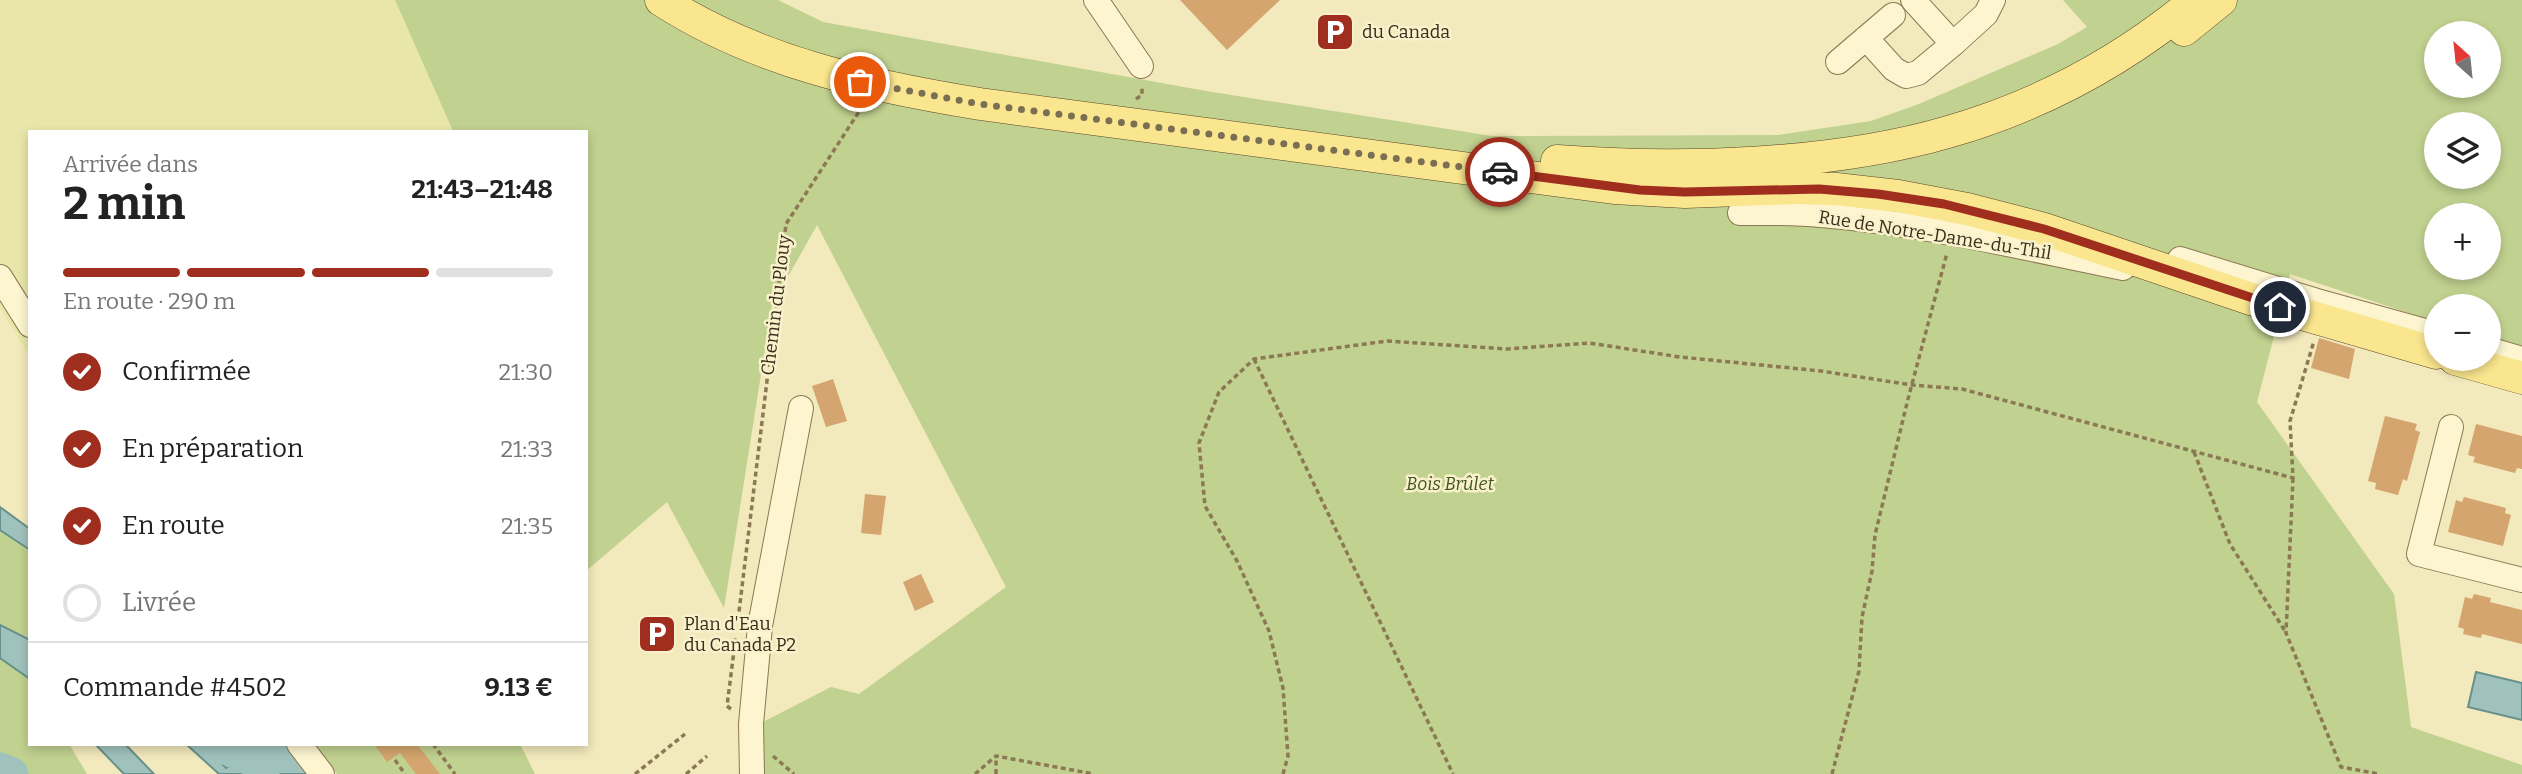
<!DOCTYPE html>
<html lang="fr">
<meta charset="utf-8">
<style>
:root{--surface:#fff;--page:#f2f2f2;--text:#222;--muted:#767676;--line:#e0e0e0;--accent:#a02e1e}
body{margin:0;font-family:Bitter,serif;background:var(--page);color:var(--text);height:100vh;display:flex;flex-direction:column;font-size:26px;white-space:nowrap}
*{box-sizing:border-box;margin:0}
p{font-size:23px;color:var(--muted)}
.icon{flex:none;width:38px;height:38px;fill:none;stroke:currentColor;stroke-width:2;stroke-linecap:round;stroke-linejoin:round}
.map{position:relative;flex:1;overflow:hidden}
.panel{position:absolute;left:28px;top:130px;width:560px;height:616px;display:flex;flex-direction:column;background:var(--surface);border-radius:0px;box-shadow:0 4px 10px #0003}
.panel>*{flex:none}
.needle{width:46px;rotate:333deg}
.controls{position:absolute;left:2424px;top:21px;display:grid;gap:14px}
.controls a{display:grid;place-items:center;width:77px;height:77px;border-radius:50%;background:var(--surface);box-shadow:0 4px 10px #0003;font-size:35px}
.pin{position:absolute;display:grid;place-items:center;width:60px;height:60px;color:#fff;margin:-30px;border:4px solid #fff;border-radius:50%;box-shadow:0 2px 7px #0007}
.courier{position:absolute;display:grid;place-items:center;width:70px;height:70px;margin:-35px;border:5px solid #a02e1e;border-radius:50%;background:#fff;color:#222;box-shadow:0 2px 9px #0007}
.summary em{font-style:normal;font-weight:700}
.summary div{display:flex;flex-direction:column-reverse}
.summary{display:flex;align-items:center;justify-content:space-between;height:119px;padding:0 35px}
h1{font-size:46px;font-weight:700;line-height:52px}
.bar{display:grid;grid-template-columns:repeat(4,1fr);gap:10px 7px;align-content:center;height:84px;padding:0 35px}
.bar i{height:9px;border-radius:5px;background:var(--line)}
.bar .selected{background:var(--accent)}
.bar p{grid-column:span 4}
.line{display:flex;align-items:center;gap:18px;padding:0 35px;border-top:2px solid var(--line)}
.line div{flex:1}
ol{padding:0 35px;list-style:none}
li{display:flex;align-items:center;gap:21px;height:77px}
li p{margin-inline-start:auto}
li .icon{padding:7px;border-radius:50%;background:var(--accent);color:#fff;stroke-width:4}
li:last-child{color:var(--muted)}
li i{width:38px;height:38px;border:4px solid var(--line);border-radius:50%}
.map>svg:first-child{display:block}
.farmland{fill:#e8e6a9}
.green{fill:#c1d18f;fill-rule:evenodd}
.water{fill:#a0c2bd;stroke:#67918c;stroke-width:2}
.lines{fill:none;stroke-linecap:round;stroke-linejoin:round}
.river{stroke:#a0c2bd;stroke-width:33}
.building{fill:#d4a56e}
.minor-casing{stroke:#8b7854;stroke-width:26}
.major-casing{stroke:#584529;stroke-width:33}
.path{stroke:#8b7854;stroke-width:3.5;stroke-dasharray:5 3.5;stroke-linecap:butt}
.minor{stroke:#fcf5d0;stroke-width:24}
.major{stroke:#fae68f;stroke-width:32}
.done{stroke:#7a6f53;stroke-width:7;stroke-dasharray:0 12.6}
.route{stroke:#a02e1e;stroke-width:9}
.labels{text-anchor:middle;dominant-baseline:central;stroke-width:5;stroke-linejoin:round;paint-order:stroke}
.poi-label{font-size:18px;fill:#392d1a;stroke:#f9f1cc;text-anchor:start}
.street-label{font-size:18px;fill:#392d1a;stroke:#f9f1cc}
.park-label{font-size:18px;font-style:italic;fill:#42571f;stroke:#f9f1cc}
</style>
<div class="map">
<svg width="2522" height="774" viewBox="0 0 2522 774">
<rect width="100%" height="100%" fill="#f2e9bc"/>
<path class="farmland" d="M0 0H395L453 131H30V357L0 308Z"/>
<path class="green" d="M395 0H778L823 22 1206 91 1492 136 1778 135 1871 121 1919 104 2058 44 2087 27 2063 0H2522V350L2489 339 2488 306H2436V322L2290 274 2257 402 2394 594 2411 727 2522 765V774H761L763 722 831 687 859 694 1006 587 817 225 772 305 724 608 667 502 586 571V131H453ZM2436 33H2488V86H2436ZM2436 124H2488V177H2436ZM2436 215H2488V268H2436Z
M0 530 30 551V744H69L87 774H0Z
M315 744H520L535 774H337Z"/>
<path class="water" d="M0 507 30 529V550L0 530Z
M0 625 30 640V679L0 658Z
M2476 672 2522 683V720L2468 707Z
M95 744H125L154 774H124Z
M186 744H204L226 768 251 754V744H291L313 774H219Z"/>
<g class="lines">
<path class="river" d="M217 744 265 766
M0 769 12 774"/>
</g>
<path class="building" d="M1180 0H1280L1227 50Z
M2319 338 2355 349 2349 379 2311 368Z
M833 379 847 421 826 427 812 386Z
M2385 416 2417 424 2415 430 2420 432 2407 481 2403 479 2398 495 2375 489 2376 483 2368 481Z
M2476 424 2522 436V469L2517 468 2515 473 2473 462 2475 457 2468 455Z
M865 494 886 496 881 535 861 533Z
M2464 497 2506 508 2505 513 2511 515 2503 546 2448 532 2456 500 2462 502Z
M921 574 934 602 915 611 903 582Z
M2474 594 2491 598 2490 602 2522 610V644L2482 634 2481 638 2463 634 2464 629 2458 627 2465 597 2472 599Z
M374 744H417L440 774H416L400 753 387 762Z"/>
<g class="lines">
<defs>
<path id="minor" d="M1096 0 1141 66
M1913 0 1953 44 1986 14 1993 0
M1866 38 1894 69 1906 76 1918 73 1953 44
M1838 62 1893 15
M1740 213C1767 213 1794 212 1821 215 1922 223 2023 248 2123 268
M2180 259 2317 301 2436 334
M0 277 30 325
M2488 349 2522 359
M2451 427 2419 554 2522 580
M299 744 322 774
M752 774 751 724 760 626 801 408"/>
<path id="major" d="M661 0C757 62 869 86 980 104L1614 188 1685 192 1796 188 1836 189 1898 196 1967 209 2044 229 2254 300 2436 353
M2184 30 2221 0
M1557 161C1678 170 1832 166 1948 132 2039 106 2124 60 2196 0
M2455 359 2522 378"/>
</defs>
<use href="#minor" class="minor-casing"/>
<use href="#major" class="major-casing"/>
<path class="path" d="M1136 99 1142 95V86
M1254 359 1453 774
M2194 452 2230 544 2285 631
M2293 478 2286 633 2341 767 2379 774
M738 620 786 224 864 104
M731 709 727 706 736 635
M433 744 455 774
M773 756 794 774
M395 760 405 774
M635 774 685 734
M686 774 707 756
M975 774 996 756 1094 774
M996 774V756
M1283 774 1288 756 1283 688 1269 631 1237 561 1205 506 1199 443 1219 392 1254 359 1387 341 1507 349 1589 343 1680 357 1821 371 1912 385 1962 389 2293 478 2290 421 2314 341
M1832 774 1859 671 1862 617 1872 571 1875 535 1908 399 1947 253"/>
<use href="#minor" class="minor"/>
<use href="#major" class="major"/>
</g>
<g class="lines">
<path class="done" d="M860 82 980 104 1500 172"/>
<path class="route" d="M1500 172 1640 190 1685 192 1819 189 1878 194 1944 204 2044 229 2280 307"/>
</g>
<defs>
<symbol id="parking-square" viewBox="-11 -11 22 22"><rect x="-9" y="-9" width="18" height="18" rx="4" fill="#a02e1e" stroke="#f9f1cc"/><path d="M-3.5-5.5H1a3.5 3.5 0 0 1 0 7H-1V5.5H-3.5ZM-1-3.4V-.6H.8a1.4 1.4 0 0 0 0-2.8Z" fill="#fff"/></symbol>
</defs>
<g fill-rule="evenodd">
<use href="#parking-square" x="1313" y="10" width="44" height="44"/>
<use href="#parking-square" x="635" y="612" width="44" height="44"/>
</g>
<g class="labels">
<g class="poi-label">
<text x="1362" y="32">du Canada</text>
<text x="684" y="624">Plan d'Eau<tspan x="684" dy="21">du Canada P2</tspan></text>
</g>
<g class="street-label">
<text transform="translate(1935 235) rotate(9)">Rue de Notre-Dame-du-Thil</text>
<text transform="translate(776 305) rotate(-83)">Chemin du Plouy</text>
</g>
<g class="park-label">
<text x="1450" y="484">Bois Brûlet</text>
</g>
</g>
</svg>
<div class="controls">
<a><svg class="needle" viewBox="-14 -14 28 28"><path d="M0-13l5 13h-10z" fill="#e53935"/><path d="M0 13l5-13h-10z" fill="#767676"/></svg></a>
<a><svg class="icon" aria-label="layers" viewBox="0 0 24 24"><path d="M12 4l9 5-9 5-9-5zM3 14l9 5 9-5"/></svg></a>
<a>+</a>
<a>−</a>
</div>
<div class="pin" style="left:860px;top:82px;background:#ea580c"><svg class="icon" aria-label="bag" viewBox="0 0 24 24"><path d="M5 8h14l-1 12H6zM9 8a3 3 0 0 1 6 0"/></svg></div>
<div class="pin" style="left:2280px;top:307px;background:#1f2937"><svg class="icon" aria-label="home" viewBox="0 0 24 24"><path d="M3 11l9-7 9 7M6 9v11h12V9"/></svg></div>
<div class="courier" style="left:1500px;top:172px"><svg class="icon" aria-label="car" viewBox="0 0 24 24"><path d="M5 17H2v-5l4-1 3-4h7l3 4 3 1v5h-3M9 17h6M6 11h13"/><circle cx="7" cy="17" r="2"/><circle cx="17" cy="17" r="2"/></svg></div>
<section class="panel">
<div class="summary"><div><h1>2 min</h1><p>Arrivée dans</p></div><em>21:43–21:48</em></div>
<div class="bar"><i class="selected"></i><i class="selected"></i><i class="selected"></i><i></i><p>En route · 290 m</p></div>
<ol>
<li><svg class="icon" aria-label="check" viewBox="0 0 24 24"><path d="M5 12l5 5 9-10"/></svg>Confirmée<p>21:30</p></li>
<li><svg class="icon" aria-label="check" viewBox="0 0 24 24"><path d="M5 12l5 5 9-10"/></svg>En préparation<p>21:33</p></li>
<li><svg class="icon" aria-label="check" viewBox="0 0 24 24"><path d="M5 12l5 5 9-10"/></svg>En route<p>21:35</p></li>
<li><i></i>Livrée</li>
</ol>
<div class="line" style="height:91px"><div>Commande #4502</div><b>9.13 €</b></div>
</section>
</div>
